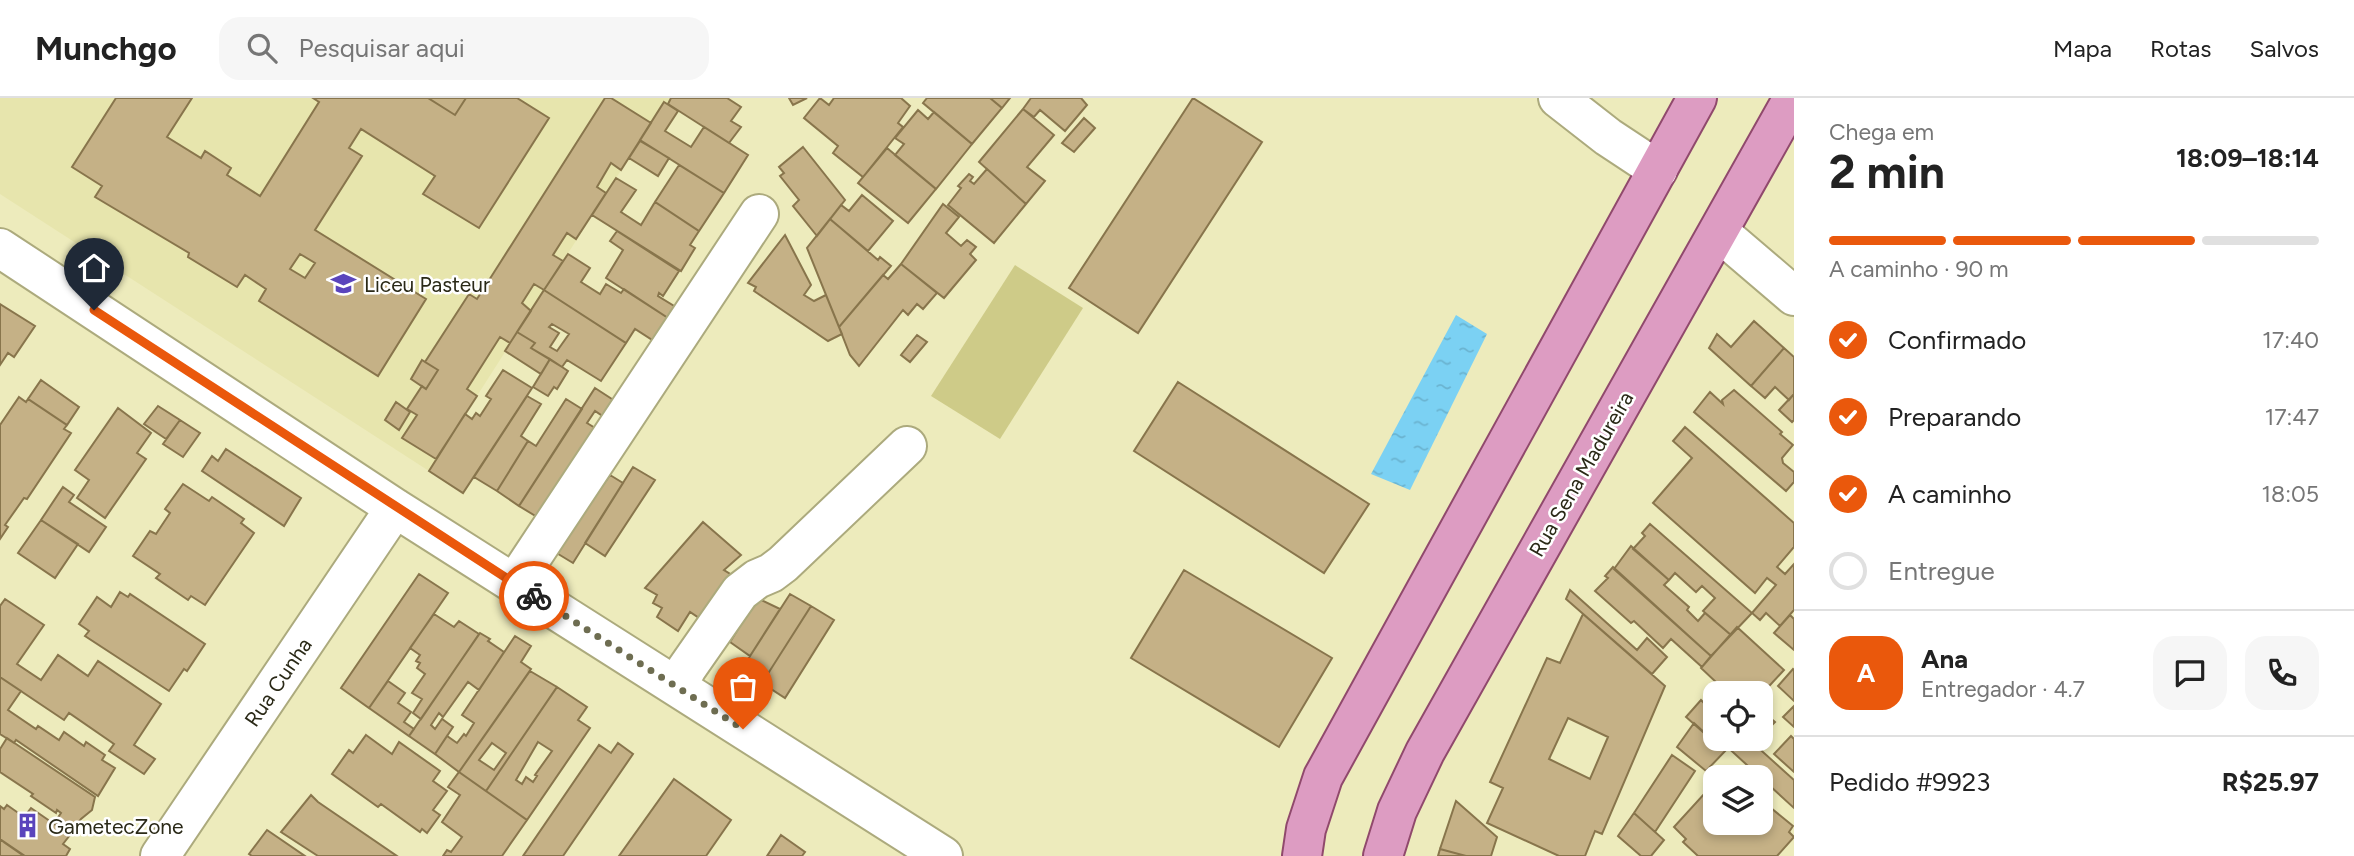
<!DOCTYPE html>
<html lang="pt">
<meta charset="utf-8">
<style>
:root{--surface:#fff;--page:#f6f6f6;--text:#222;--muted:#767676;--line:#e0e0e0;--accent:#ea580c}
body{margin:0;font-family:Figtree,sans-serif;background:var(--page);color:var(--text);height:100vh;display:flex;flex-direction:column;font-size:26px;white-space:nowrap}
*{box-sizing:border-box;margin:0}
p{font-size:23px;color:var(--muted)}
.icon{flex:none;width:38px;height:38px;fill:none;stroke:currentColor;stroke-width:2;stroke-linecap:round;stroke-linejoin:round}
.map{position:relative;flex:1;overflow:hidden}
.panel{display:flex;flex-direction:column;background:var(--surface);width:560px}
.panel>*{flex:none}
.controls{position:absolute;left:1703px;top:583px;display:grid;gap:14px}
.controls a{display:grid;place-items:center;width:70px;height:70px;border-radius:14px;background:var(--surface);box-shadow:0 4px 10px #0003;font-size:35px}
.pin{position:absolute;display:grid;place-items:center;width:60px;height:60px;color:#fff;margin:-72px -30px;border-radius:50% 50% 50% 0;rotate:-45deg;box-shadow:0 0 7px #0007}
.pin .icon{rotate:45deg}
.courier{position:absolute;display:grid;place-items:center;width:70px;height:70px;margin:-35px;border:5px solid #ea580c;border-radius:50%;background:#fff;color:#222;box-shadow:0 2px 9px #0007}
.head em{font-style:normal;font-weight:700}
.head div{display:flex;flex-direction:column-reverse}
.head{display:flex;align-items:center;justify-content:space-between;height:119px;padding:0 35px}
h1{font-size:46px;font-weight:700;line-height:52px}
.bar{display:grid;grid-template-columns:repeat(4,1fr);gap:10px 7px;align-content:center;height:84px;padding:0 35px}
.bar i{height:9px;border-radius:5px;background:var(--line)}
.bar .on{background:var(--accent)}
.bar p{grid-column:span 4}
.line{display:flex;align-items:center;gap:18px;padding:0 35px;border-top:2px solid var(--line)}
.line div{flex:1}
.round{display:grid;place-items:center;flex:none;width:74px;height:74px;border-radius:21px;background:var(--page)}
ol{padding:0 35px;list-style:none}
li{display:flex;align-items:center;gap:21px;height:77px}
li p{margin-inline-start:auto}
li .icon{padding:7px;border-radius:50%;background:var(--accent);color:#fff;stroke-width:4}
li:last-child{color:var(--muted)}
li i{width:38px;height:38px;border:4px solid var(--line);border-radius:50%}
header{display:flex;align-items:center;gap:42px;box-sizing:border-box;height:98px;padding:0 35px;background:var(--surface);border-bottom:2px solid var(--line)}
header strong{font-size:33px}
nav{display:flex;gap:38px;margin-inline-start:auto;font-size:24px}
.search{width:490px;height:63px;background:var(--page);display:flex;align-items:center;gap:18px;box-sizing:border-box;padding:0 24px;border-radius:21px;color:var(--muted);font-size:26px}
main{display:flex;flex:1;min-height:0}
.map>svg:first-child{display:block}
.built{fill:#e7e5ad}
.park{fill:#cecb88}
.water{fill:url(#water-ripples)}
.building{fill:#c5b186;stroke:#88754c;stroke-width:2;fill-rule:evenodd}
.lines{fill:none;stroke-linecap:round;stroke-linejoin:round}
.minor-casing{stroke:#acaa7d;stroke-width:42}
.primary-casing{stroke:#90496c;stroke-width:42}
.minor{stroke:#fff;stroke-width:38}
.primary{stroke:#dd9cc2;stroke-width:38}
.done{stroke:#6e6d51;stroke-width:7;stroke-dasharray:0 12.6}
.route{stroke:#ea580c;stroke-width:9}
.labels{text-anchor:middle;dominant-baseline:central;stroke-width:5;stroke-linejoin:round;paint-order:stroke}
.poi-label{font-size:21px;fill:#2a2917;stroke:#fff;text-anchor:start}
.street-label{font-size:21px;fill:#2a2917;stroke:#fff}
</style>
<header>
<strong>Munchgo</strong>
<div class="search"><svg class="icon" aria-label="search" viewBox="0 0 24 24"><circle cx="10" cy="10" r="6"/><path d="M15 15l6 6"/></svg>Pesquisar aqui</div>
<nav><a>Mapa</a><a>Rotas</a><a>Salvos</a></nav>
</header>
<main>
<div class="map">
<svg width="1794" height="758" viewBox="0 0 1794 758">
<defs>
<pattern id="water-ripples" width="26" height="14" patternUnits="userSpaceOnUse" patternTransform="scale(1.75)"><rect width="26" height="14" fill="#7bd1f3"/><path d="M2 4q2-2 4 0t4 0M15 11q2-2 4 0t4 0" fill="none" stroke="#6ab3d0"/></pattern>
</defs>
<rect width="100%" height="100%" fill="#edebbc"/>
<path class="built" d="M0 0H671L668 6 664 5 429 373 0 96Z"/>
<path class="park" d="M1015 167 1083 210 1000 341 931 298Z"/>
<path class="water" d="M1456 217 1487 236 1410 392 1371 376Z"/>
<path class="building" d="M116 0H192L167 39 201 60 205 53 231 70 227 77 260 98 319 4 313 0H428L455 17 466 0H517L549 20 479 130 423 96 435 78 361 31 349 50 362 58 315 132 426 201 378 278 259 203 266 191 245 177 237 189 188 159 189 155 95 99 102 88 72 69ZM300 156 315 165 305 180 290 171Z
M428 0H466L455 17Z
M605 0H611L651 25 621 72 611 65 597 89 606 95 576 141 567 135 553 157 563 163 544 192 534 186 522 205 531 213 510 245 500 239 467 291 477 298 436 361 402 340 417 317 407 311 422 288 426 291 438 272 425 264 469 196 477 201Z
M671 0H727L741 9 731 23 741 29 729 45 668 6Z
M789 0H807L793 7Z
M820 0 829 7 834 0H901L910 8 898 25 903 29 863 79 833 55 838 48 804 20Z
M927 0H990L1002 10 972 46 923 5Z
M990 0H1010L1002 10Z
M1031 0H1081L1087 7 1065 33 1040 12 1034 19 1023 11Z
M1193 0 1262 44 1138 235 1069 190Z
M664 4 678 13 665 33 691 49 704 29 748 57 724 95 640 42Z
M1023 11 1054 37 1027 69 1045 83 1026 106 979 64Z
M918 12 928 21 934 14 972 46 936 91 895 57 904 46 895 40Z
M1084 20 1095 30 1074 54 1062 45Z
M640 43 669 60 658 78 629 60Z
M803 49 845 102 817 138 793 108 799 102 780 78 784 75 779 69Z
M887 50 936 91 908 125 858 85Z
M679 67 724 95 699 133 655 104Z
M987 71 1026 106 994 145 948 107 961 90 958 88 969 76 973 79 970 83 974 86Z
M616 80 636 92 621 114 641 127 655 104 699 133 690 147 695 150 681 173 592 117Z
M862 97 893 123 868 153 830 121 841 107 849 113Z
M943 106 959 119 946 135 961 148 967 142 976 149 970 156 976 162 944 200 901 166Z
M830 121 878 162 880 159 891 168 839 229 807 150Z
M617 133 679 173 663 198 659 195 658 198 679 211 671 222 606 180 623 152 610 143Z
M785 137 811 187 804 197 814 203 826 197 839 229 842 236 828 243 754 193 756 189 748 185Z
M568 156 590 170 581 184 600 196 606 186 621 195 624 191 671 222 657 245 635 231 626 245 544 192Z
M901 166 937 195 923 211 917 206 908 217 903 212 859 268 850 257 839 229 883 177 888 181Z
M544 192 626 245 601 283 567 262 562 269 531 250 535 245 517 234ZM552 226 569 236 557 253 550 249 559 235 549 229Z
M0 206 35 228 14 259 8 255 0 267Z
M1754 223 1784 250 1751 288 1709 250 1717 236 1731 249Z
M517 234 535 245 531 250 550 261 541 276 505 253Z
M917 237 927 244 910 264 901 257Z
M1784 250 1794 259V296L1789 302 1775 289 1765 300 1751 288Z
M550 261 568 273 557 291 554 289 548 298 533 289Z
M422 262 438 272 426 291 411 281Z
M503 272 532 290 463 395 429 373 465 316 472 321 476 315 480 318 491 301 486 298Z
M41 282 79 309 67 327 28 301Z
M1178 284 1369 406 1324 475 1134 353Z
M595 290 618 305 607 321 595 313 587 325 600 333 542 422 519 408Z
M1734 292 1782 334 1780 336 1793 347 1782 360 1783 365 1794 374V384L1786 393 1694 314 1710 294 1723 306 1722 302Z
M1794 296V322L1792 324 1779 312Z
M527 298 541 306 521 338 528 343 497 393 474 379Z
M19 299 26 304 28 301 67 327 64 331 71 335 27 401 24 400 5 427 8 429 0 441V327Z
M566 301 582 311 519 408 497 393 528 343 536 348Z
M396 304 410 314 399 332 385 322Z
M158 308 180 322 166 341 144 326Z
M118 310 151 335 137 355 146 361 105 420 77 400 89 382 75 372Z
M180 322 200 335 183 359 163 346Z
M1685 329 1794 425V449L1777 469 1785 476 1794 466V512L1780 528 1766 515 1760 522 1752 515 1776 487 1767 480 1755 495 1653 405 1692 360 1673 343Z
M226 351 301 400 284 428 202 373 212 358 218 363Z
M633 369 655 382 605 458 585 445Z
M610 377 623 385 573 465 550 451 594 386 600 391Z
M183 386 209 403 212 399 244 421 241 425 254 435 205 507 191 498 188 502 156 480 160 476 133 458 150 433 156 436 170 415 165 411Z
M63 389 74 397 69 404 106 429 89 454 41 422Z
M41 422 78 446 55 480 18 455Z
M703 424 741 457 724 472 740 482 711 528 690 514 678 533 657 519 662 510 653 505 657 497 645 490Z
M1650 426 1752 515 1731 537 1703 513 1715 500 1702 488 1696 494 1675 475 1669 482 1633 451 1645 438 1642 435Z
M1631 448 1669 482 1664 487 1689 509 1687 512 1698 523 1705 515 1731 537 1711 558 1614 471Z
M1613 469 1711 558 1702 569 1671 541 1663 550 1634 523 1631 525 1595 493 1608 480 1605 478Z
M1184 472 1332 560 1279 649 1131 560Z
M419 476 448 495 369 610 341 590Z
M1570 492 1637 552 1647 540 1667 559 1652 576 1566 501Z
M120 494 128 499 130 496 205 546 187 573 184 571 169 593 85 538 89 533 79 526 97 499 111 509Z
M790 496 811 508 762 585 741 572Z
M757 500 780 511 750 558 730 544Z
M5 501 44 527 17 566 41 582 58 557 88 578 98 563 161 606 134 647 155 661 144 676 109 653 114 646 69 615 64 622 0 579V508Z
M811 508 834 522 785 600 762 585Z
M434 516 454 529 459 523 479 536 421 621 413 615 422 601 412 595 425 576 417 570 420 565 416 563 420 557 410 550Z
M1583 516 1665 588 1602 736 1595 733 1585 758H1559L1487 725 1503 690 1490 684 1547 560 1560 565ZM1568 620 1608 639 1590 681 1549 661Z
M1790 517 1794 521V552L1774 535Z
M1737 529 1784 572 1760 598V595H1717L1712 590 1717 585 1701 570Z
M480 535 490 541 488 543 504 554 479 592 468 584 443 619 439 615 431 627 435 631 442 621 453 629 435 656 409 638Z
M515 538 531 548 521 564 531 571 459 674 435 656 447 638 457 645 464 636 466 638 474 625 462 617Z
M1793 571 1794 572V603L1778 588Z
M530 573 557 589 486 693 459 674ZM492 645 506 655 494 672 479 662Z
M0 579 21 593 8 612 36 631 38 628 59 642 64 634 84 648 86 644 105 657 102 662 115 670 98 698 16 642 14 645 0 636Z
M388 583 405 595 398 605 411 614 404 624 414 631 409 638 369 610Z
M557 589 587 609 578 622 590 630 527 722 486 693ZM538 644 552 653 535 677 537 678 533 684 526 679 522 686 516 682Z
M1701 602 1715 616V640H1729L1721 650 1686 619Z
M1794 608V629L1783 619Z
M1760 611 1775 624 1760 639Z
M1694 625 1721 650 1724 646 1728 650 1706 673 1677 649Z
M366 637 392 656 399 644 440 673 433 683 447 693 433 712 440 717 427 735 422 731 420 734 381 706 378 709 332 676 349 652 353 655Z
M1791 638 1794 641V674L1774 656Z
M7 640 95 699 92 712 81 721 71 735 55 724 61 715 57 712 56 715 31 698 33 696 0 674V651Z
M1729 640 1758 641 1754 646 1794 682V710L1724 646Z
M618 645 633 656 563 758H523L599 647 611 655Z
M1672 657 1695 673 1655 734 1634 715Z
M1728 669 1739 679H1720Z
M459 674 527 722 502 758H443L447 752 451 754 462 739 442 724 460 697 448 689Z
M674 681 731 722 706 758H619Z
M1715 684V724H1760V693L1770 702 1771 710 1793 728 1789 734 1794 739 1777 758H1698L1683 744 1686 741 1674 729Z
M311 697 318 704 397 758H318L281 734Z
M1456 703 1497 739 1491 758H1466L1440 751Z
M7 707 24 719 31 710 70 737 63 746 70 751 66 758H25L0 741V708L4 711Z
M1634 715 1664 742 1651 758H1641L1618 738Z
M267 732 305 758H252L249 756Z
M781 737 805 754 802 758H767Z
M0 741 5 745 24 758H0Z
M1440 751 1466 758H1438Z"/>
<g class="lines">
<defs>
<path id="minor" d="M1558 0 1608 39 1658 72
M1719 134 1794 198
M0 150 395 410 943 758
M514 486 759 116
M677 588 687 570 740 494 757 481 771 475 783 466 907 348
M160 758 395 410"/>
<path id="primary" d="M1302 758 1306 731 1323 679 1697 0
M1383 758 1397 713 1425 654 1793 0"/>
</defs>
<use href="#minor" class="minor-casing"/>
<use href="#primary" class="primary-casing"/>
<use href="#minor" class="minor"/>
<use href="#primary" class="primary"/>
</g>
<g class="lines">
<path class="done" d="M534 498 743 631"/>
<path class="route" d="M94 212 534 498"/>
</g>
<defs>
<symbol id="school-bare" viewBox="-9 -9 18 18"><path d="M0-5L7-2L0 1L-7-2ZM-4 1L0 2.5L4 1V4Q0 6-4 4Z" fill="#5a44bc" stroke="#fff" stroke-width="2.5" paint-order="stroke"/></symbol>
<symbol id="building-bare" viewBox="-9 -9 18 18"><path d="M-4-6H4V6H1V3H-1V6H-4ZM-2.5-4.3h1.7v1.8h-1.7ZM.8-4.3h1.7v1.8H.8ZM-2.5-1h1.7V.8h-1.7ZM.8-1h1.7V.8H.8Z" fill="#5a44bc" stroke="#fff" stroke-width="2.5" paint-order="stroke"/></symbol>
</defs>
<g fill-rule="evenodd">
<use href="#school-bare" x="326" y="168" width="35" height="35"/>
<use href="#building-bare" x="10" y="710" width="35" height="35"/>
</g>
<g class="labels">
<g class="poi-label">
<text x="364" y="186">Liceu Pasteur</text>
<text x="48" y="728">GametecZone</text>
</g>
<g class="street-label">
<text transform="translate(1581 376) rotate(-60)">Rua Sena Madureira</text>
<text transform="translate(278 584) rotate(-56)">Rua Cunha</text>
</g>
</g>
</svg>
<div class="controls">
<a><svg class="icon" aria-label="locate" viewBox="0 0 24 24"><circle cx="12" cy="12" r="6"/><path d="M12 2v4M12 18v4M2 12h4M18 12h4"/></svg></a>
<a><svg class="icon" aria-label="layers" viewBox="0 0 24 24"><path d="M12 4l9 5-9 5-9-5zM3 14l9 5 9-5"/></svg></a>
</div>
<div class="pin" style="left:743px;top:631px;background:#ea580c"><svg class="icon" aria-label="bag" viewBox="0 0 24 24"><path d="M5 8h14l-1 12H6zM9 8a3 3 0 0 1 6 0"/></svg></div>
<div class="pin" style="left:94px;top:212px;background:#1f2937"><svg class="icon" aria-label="home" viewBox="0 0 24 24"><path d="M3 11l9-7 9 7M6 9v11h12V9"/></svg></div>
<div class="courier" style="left:534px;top:498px"><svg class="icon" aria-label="bike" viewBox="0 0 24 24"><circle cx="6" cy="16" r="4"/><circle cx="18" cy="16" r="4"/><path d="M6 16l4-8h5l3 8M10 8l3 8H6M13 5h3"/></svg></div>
</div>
<section class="panel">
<div class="head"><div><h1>2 min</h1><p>Chega em</p></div><em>18:09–18:14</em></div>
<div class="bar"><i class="on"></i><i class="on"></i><i class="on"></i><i></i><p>A caminho · 90 m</p></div>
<ol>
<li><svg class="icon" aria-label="check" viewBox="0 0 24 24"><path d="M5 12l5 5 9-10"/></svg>Confirmado<p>17:40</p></li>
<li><svg class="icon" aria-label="check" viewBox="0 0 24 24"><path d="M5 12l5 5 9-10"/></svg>Preparando<p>17:47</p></li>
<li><svg class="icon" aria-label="check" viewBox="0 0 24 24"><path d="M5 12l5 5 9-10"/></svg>A caminho<p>18:05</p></li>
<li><i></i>Entregue</li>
</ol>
<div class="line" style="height:126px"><b class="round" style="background:var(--accent);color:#fff">A</b><div><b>Ana</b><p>Entregador · 4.7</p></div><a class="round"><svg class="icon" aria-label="chat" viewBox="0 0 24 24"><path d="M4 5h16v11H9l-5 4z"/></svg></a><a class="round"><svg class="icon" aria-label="phone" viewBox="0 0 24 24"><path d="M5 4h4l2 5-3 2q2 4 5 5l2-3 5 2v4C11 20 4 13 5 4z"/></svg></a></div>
<div class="line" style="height:91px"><div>Pedido #9923</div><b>R$25.97</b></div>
</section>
</main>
